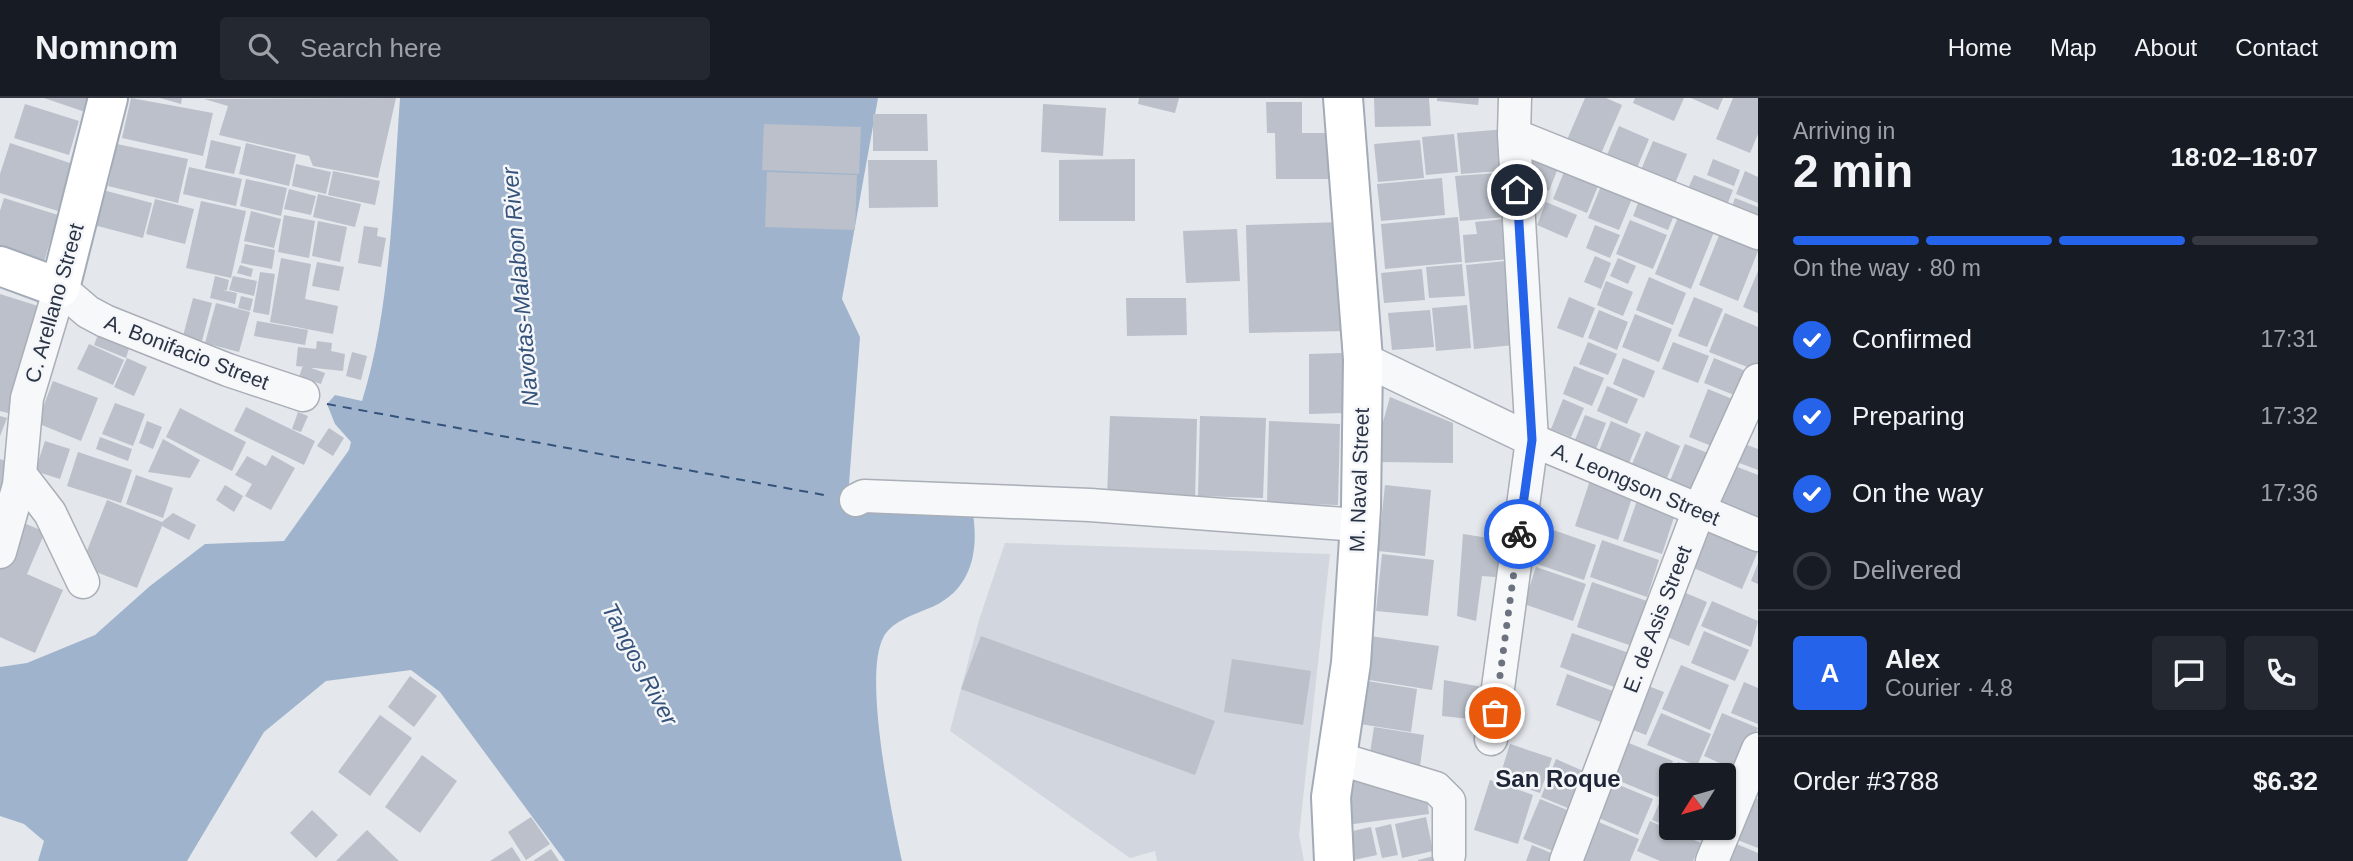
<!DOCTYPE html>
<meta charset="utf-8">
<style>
:root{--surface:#171b24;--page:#242831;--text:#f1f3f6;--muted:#9ea1a6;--line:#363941;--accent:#2563eb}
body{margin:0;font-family:Arial,sans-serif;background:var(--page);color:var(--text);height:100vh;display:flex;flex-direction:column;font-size:26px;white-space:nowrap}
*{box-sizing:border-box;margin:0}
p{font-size:23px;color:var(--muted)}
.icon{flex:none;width:38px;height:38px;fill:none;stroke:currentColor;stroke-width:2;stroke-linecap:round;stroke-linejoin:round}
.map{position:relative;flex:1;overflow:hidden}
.drawer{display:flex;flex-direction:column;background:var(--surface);width:595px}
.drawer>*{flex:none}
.needle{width:46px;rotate:233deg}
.buttons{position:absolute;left:1659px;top:665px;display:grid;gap:14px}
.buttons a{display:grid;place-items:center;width:77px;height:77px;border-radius:7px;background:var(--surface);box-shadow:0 2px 5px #0004;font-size:35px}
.pin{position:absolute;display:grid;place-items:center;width:60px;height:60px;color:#fff;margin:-30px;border:4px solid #fff;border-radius:50%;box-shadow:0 2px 7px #0007}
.courier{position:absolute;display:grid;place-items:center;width:70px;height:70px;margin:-35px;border:5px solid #2563eb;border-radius:50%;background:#fff;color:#222;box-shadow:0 2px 9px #0007}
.head em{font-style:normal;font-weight:700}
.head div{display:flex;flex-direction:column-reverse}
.head{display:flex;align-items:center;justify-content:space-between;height:119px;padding:0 35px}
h1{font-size:46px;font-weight:700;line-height:52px}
.bar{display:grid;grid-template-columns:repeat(4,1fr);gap:10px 7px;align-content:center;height:84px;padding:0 35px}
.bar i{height:9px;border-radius:5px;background:var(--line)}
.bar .on{background:var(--accent)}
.bar p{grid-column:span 4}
.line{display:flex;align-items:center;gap:18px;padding:0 35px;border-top:2px solid var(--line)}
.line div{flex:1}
.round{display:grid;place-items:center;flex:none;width:74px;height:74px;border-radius:7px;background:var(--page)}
ol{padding:0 35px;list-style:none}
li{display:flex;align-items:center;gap:21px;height:77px}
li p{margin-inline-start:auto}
li .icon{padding:7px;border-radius:50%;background:var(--accent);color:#fff;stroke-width:4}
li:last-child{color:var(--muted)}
li i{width:38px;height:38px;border:4px solid var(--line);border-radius:50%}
header{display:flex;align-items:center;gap:42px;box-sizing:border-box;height:98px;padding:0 35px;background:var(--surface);border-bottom:2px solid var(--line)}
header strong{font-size:33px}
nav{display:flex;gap:38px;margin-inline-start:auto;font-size:24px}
.search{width:490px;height:63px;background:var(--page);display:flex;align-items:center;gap:18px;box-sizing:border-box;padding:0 24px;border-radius:7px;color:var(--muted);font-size:26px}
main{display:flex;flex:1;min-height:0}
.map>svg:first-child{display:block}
.built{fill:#d2d6de}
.water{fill:#9fb4cc}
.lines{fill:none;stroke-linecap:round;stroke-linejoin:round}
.ferry{stroke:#34527a;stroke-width:2;stroke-dasharray:9 7;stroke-linecap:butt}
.building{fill:#bbc0ca}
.minor-casing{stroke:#a9aeb7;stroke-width:35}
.major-casing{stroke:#a3abb8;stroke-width:42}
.minor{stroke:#f7f8fa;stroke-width:32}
.major{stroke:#fff;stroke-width:38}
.done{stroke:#6c737f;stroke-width:7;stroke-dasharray:0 12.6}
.route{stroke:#2563eb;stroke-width:9}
.labels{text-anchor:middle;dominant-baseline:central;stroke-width:5;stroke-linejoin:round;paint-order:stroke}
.street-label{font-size:21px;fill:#2b3445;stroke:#f4f6f9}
.water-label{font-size:23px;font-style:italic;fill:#34527a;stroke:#f4f6f9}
.quarter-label{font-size:24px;font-weight:bold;fill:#1d2536;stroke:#f4f6f9}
</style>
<header>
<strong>Nomnom</strong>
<div class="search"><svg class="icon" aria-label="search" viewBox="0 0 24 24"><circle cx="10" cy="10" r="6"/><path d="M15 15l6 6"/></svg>Search here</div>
<nav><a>Home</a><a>Map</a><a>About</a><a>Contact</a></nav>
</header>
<main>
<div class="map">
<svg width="1758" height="763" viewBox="0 0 1758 763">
<rect width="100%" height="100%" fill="#e4e7ec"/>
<path class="built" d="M1005 445 1330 456 1299 737 1304 763H1157L1155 753 1130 760 950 633 979 522Z"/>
<path class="water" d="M400 0H878L842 201 860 239 849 386 854 399 972 410C980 453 972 494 927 511 911 518 891 524 883 540 863 580 892 717 902 763H565L440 594 411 572 326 583 264 634 187 763H38L44 743 24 726 0 718V569L27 565 95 537 150 488 205 446 284 443 349 352 351 344 335 326 327 306 335 297 362 303C391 210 393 97 400 0Z"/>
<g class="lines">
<path class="ferry" d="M327 306 824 397"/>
</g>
<path class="building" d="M44 0H92L88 15Z
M131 0 213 15 203 58 122 40Z
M160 0H182L181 6Z
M396 0 378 80 313 68 309 58 219 37 228 8 204 1Z
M1139 0H1179L1175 15 1138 6Z
M1374 0H1429L1431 28 1375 29Z
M1437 0H1479L1478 7 1437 3Z
M1585 0H1606L1622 7 1597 65 1563 51Z
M1635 0H1684L1674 23 1633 5Z
M1691 0H1723L1718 12Z
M1733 0H1758V36L1750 55 1716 41Z
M1266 4H1302V35H1334V81H1276L1275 35H1267Z
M25 6 79 23 69 57 14 40Z
M1043 6 1106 10 1103 58 1041 54Z
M873 16H927L928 53H873Z
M764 26 861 29 859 76 762 72Z
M1619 28 1649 41 1632 82 1602 69Z
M1507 31 1511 72 1461 76 1457 35Z
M1454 36 1458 74 1426 77 1422 39Z
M211 42 241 49 234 76 205 70Z
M1420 42 1424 80 1378 84 1374 46Z
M1653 43 1687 56 1670 98 1636 84Z
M10 45 73 66 58 113 0 95V76Z
M246 45 296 57 289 88 239 76Z
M117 46 188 61 178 105 108 88Z
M1533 48 1562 60 1549 93 1520 80Z
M1135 61V123H1059V62Z
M1713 61 1740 72 1734 88 1707 77Z
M868 62H937L938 109 869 110Z
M296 66 331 74 326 96 292 88Z
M189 69 242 81 236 108 183 96Z
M1566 69 1600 83 1587 115 1553 101Z
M333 73 380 83 375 107 328 97Z
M1745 73 1758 79V105L1736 96Z
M767 74 857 77 855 132 765 129Z
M1512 74 1516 118 1460 123 1455 78Z
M1694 77 1733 92 1723 117 1684 100Z
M1442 80 1445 117 1381 123 1377 86Z
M246 81 287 90 281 118 240 108Z
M1603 83 1634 96 1619 132 1588 120Z
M289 91 316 98 311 117 284 111Z
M103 92 152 105 143 140 94 127Z
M1642 95 1677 110 1668 132 1633 118Z
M318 96 361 106 355 129 313 119Z
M4 100 58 117 43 167 0 153V113Z
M1735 100 1758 109V132L1728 119Z
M155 101 194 111 185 146 146 136Z
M201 103 246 113 231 180 186 170Z
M1546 104 1577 117 1567 140 1537 127Z
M251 113 281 121 274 150 244 143Z
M284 117 315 123 309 160 278 154Z
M1458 119 1462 164 1385 171 1381 126Z
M1678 119 1714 134 1691 191 1655 176Z
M1516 120 1520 160 1465 165 1463 137 1477 136 1475 124Z
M1630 122 1667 137 1653 171 1616 156Z
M318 123 347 129 340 164 312 158Z
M1344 124 1347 233 1249 235 1246 127Z
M1595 127 1620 137 1610 160 1586 150Z
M364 128 378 130 377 138 386 140 381 169 358 165Z
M1722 130 1758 144V153L1738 203 1699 187Z
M1237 131 1240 183 1186 185 1183 133Z
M245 146 275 152 272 171 241 165Z
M1595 158 1611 165 1601 191 1584 184Z
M281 160 311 166 305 201 338 208 333 236 270 224Z
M1618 160 1636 168 1628 186 1610 178Z
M1506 163 1514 247 1474 251 1466 167Z
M317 164 344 169 339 193 312 188Z
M1462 166 1465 198 1429 200 1426 169Z
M240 167 253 171 251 179 237 175Z
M1422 171 1425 202 1384 205 1381 175Z
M1758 173V215L1743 209Z
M260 174 275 176 269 217 253 214Z
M215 178 229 182 227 192H223L237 195 235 206 210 200Z
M233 178 257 183 254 198 229 192Z
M1649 179 1686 195 1673 227 1636 212Z
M1606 183 1633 194 1623 218 1597 207Z
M0 196 38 208 8 315 0 313Z
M241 198 253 201 250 213 238 210Z
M1569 199 1595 210 1583 240 1557 230Z
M1694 199 1723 211 1707 249 1678 238Z
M193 200 212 205 202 243 183 238Z
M1126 200H1186L1187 237 1127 238Z
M216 205 250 214 239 254 205 245Z
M1467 207 1471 250 1436 253 1432 210Z
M1430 212 1434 249 1392 252 1388 215Z
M1599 212 1628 224 1617 252 1588 240Z
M1725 215 1758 229V264L1755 272 1709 254Z
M1635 216 1672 231 1659 264 1622 249Z
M257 223 308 232 305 247 254 238Z
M101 229 132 241 126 260 94 247Z
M317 243 332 245 331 253 345 256 343 273 296 268 298 249 316 251Z
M1588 244 1617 256 1608 277 1579 266Z
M1673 244 1709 258 1698 285 1662 271Z
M89 246 124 262 113 287 77 271Z
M352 254 367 258 361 282 346 278Z
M1343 255V315L1309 316V256Z
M127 260 147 269 134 298 114 289Z
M1623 260 1655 273 1644 300 1613 286Z
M1714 260 1753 276 1744 301 1704 285Z
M303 267 325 275 321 286 299 279Z
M1574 268 1604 280 1592 308 1563 296Z
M53 283 98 300 81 343 37 325Z
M1607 288 1638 301 1627 326 1597 313Z
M1708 291 1742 305 1724 353 1689 339Z
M1390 299 1453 325V365L1382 364 1383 324Z
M1563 301 1584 310 1571 339 1551 331Z
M115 305 145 316 133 348 102 336Z
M246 309 315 343 304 367 234 333Z
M180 310 246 344 232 373 166 339Z
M298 314 308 318 301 334 292 331Z
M1585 317 1606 325 1596 351 1575 342Z
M0 318 7 320 0 338Z
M1110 318 1197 321 1195 402 1107 399Z
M1200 318 1266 320 1263 400 1198 398Z
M147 323 162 329 153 351 139 345Z
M1269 323 1340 326 1338 407 1267 405Z
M1611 323 1641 336 1629 365 1599 353Z
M329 330 344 340 333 358 317 348Z
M1646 333 1680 348 1667 380 1632 366Z
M100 339 132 351 128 363 96 351Z
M163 341 200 362 190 380 148 374Z
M45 343 70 351 60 381 35 373Z
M1736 343 1758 351V372L1729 361Z
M1685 346 1718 359 1703 397 1670 383Z
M78 354 132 372 121 405 67 388Z
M272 357 295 370 271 412 245 398 252 386 235 377 247 358 266 368Z
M0 361 18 368 0 403Z
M1727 365 1758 377V423L1712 404Z
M1593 373 1636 388 1618 442 1575 428Z
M136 377 173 390 163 420 126 406Z
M225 387 243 398 234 414 216 402Z
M1385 387 1431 392 1425 458 1378 453Z
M1641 391 1679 404 1662 456 1623 443Z
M107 402 162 424 173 415 196 427 189 442 162 428 137 490 81 468Z
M1702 417 1758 441V453L1742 491 1682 465Z
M17 422 45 434 27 476 63 492 35 555 0 539V461Z
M1545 429 1596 447 1584 482 1534 465Z
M1463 436 1514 444 1508 480 1482 478 1476 523 1457 518Z
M1602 442 1659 462 1647 499 1590 479Z
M1382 456 1434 462 1428 518 1376 513Z
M1758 465V486L1751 483Z
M1536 469 1586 486 1573 523 1524 506Z
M1592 484 1650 504 1635 549 1577 529Z
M1674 490 1707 504 1689 548 1655 534Z
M1712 503 1758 523 1751 549 1701 528Z
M1704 533 1749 552 1735 583 1691 565Z
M1572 535 1629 555 1617 590 1560 569Z
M981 538 1215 623 1195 677 961 591Z
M1370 538 1439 548 1432 592 1363 581Z
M1232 561 1311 573 1303 627 1224 614Z
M1681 567 1729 587 1710 632 1662 611Z
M1567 576 1621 596 1609 627 1556 607Z
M410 578 437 598 414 629 388 609Z
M1361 582 1417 591 1411 634 1354 625Z
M1444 582 1482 589 1479 622 1442 618Z
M1638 584 1664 594 1646 637 1620 627Z
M1744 584 1758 590V626L1731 615Z
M1661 615 1711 636 1697 668 1647 647Z
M1722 615 1758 630 1740 674 1704 658Z
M380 617 412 640 370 698 338 674Z
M1374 629 1424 637 1419 676 1368 668Z
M1624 643 1673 663 1658 699 1610 679Z
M1510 646 1552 660 1540 695 1499 681Z
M422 657 457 683 420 735 385 709Z
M1556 661 1590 676 1575 713 1541 699Z
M1678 664 1702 674 1701 677H1672Z
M1346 669 1427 700 1429 716 1346 727Z
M1671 680V697L1665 695Z
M1490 682 1533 697 1518 746 1474 732Z
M1607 682 1653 701 1638 737 1592 717Z
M1747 697 1758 701V750L1730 739Z
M1662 698 1671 702V730H1695L1691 738 1652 722Z
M1540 701 1577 716 1561 756 1523 741Z
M312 712 338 737 316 760 290 735Z
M531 719 550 746 526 762 508 734Z
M1426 719 1433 753 1402 760 1395 726Z
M1594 722 1639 741 1630 763H1577Z
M1650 723 1701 745 1693 763H1660L1637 753Z
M1391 726 1398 757 1382 760 1375 730Z
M1371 729 1377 757 1349 763 1339 736Z
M367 732 399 763H336Z
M1727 742 1758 755V763H1719Z
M1532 747 1563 760 1562 763H1526Z
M512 749 521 763H490Z
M551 751 559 763H533Z
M1434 758 1435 763H1418V762Z"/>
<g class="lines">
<defs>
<path id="minor" d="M1514 37 1758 135
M1363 261 1532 342 1758 437
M20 376 50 415 83 484
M856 402 864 398 1090 407 1358 427
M0 454 19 387 27 300 60 190 88 214 105 223 228 272 303 297
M1491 641 1532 342 1514 37 1515 0
M1337 660 1436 690 1449 703V757
M1566 763 1699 412 1758 282
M1712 763 1758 651"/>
<path id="major" d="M0 168 60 190 108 0
M1334 763 1331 699 1351 565 1361 410 1363 261 1343 0"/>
</defs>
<use href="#minor" class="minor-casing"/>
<use href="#major" class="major-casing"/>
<use href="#minor" class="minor"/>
<use href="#major" class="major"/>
</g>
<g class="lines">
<path class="done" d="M1495 615 1519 436"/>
<path class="route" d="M1517 92 1532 342 1519 436"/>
</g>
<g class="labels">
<g class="street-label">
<text transform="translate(54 205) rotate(-74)">C. Arellano Street</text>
<text transform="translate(187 254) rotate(21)">A. Bonifacio Street</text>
<text transform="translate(1359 382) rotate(-88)">M. Naval Street</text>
<text transform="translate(1636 386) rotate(23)">A. Leongson Street</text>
<text transform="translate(1657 521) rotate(-69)">E. de Asis Street</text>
</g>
<g class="water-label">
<text transform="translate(520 189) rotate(-95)">Navotas-Malabon River</text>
<text transform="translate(640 566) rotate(62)">Tangos River</text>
</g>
<g class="quarter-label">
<text x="1558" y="680">San Roque</text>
</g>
</g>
</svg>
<div class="buttons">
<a><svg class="needle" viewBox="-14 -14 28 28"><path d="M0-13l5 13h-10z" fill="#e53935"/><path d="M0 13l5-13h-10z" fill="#9ea1a6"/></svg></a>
</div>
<div class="pin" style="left:1495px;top:615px;background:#ea580c"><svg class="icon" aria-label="bag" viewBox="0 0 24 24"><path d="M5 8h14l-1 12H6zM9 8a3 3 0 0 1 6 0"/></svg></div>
<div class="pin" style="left:1517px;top:92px;background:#1f2937"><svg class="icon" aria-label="home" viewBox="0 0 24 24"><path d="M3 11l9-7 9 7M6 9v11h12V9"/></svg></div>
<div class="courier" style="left:1519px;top:436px"><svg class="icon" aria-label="bike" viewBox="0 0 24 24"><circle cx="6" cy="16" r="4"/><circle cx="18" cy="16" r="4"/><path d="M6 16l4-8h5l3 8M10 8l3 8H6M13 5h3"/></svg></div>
</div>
<section class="drawer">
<div class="head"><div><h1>2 min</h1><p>Arriving in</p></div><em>18:02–18:07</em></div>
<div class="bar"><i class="on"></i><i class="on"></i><i class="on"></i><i></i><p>On the way · 80 m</p></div>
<ol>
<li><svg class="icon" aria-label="check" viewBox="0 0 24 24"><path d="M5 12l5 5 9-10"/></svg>Confirmed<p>17:31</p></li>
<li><svg class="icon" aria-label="check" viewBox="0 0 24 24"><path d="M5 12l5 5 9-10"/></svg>Preparing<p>17:32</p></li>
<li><svg class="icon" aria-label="check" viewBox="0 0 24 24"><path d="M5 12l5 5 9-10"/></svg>On the way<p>17:36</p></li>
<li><i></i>Delivered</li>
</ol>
<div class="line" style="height:126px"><b class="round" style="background:var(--accent);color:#fff">A</b><div><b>Alex</b><p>Courier · 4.8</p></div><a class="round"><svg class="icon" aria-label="chat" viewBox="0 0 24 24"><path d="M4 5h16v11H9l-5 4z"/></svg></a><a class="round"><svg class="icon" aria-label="phone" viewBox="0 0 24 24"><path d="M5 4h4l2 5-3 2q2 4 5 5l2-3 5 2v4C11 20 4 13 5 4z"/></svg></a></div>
<div class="line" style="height:91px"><div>Order #3788</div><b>$6.32</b></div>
</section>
</main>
